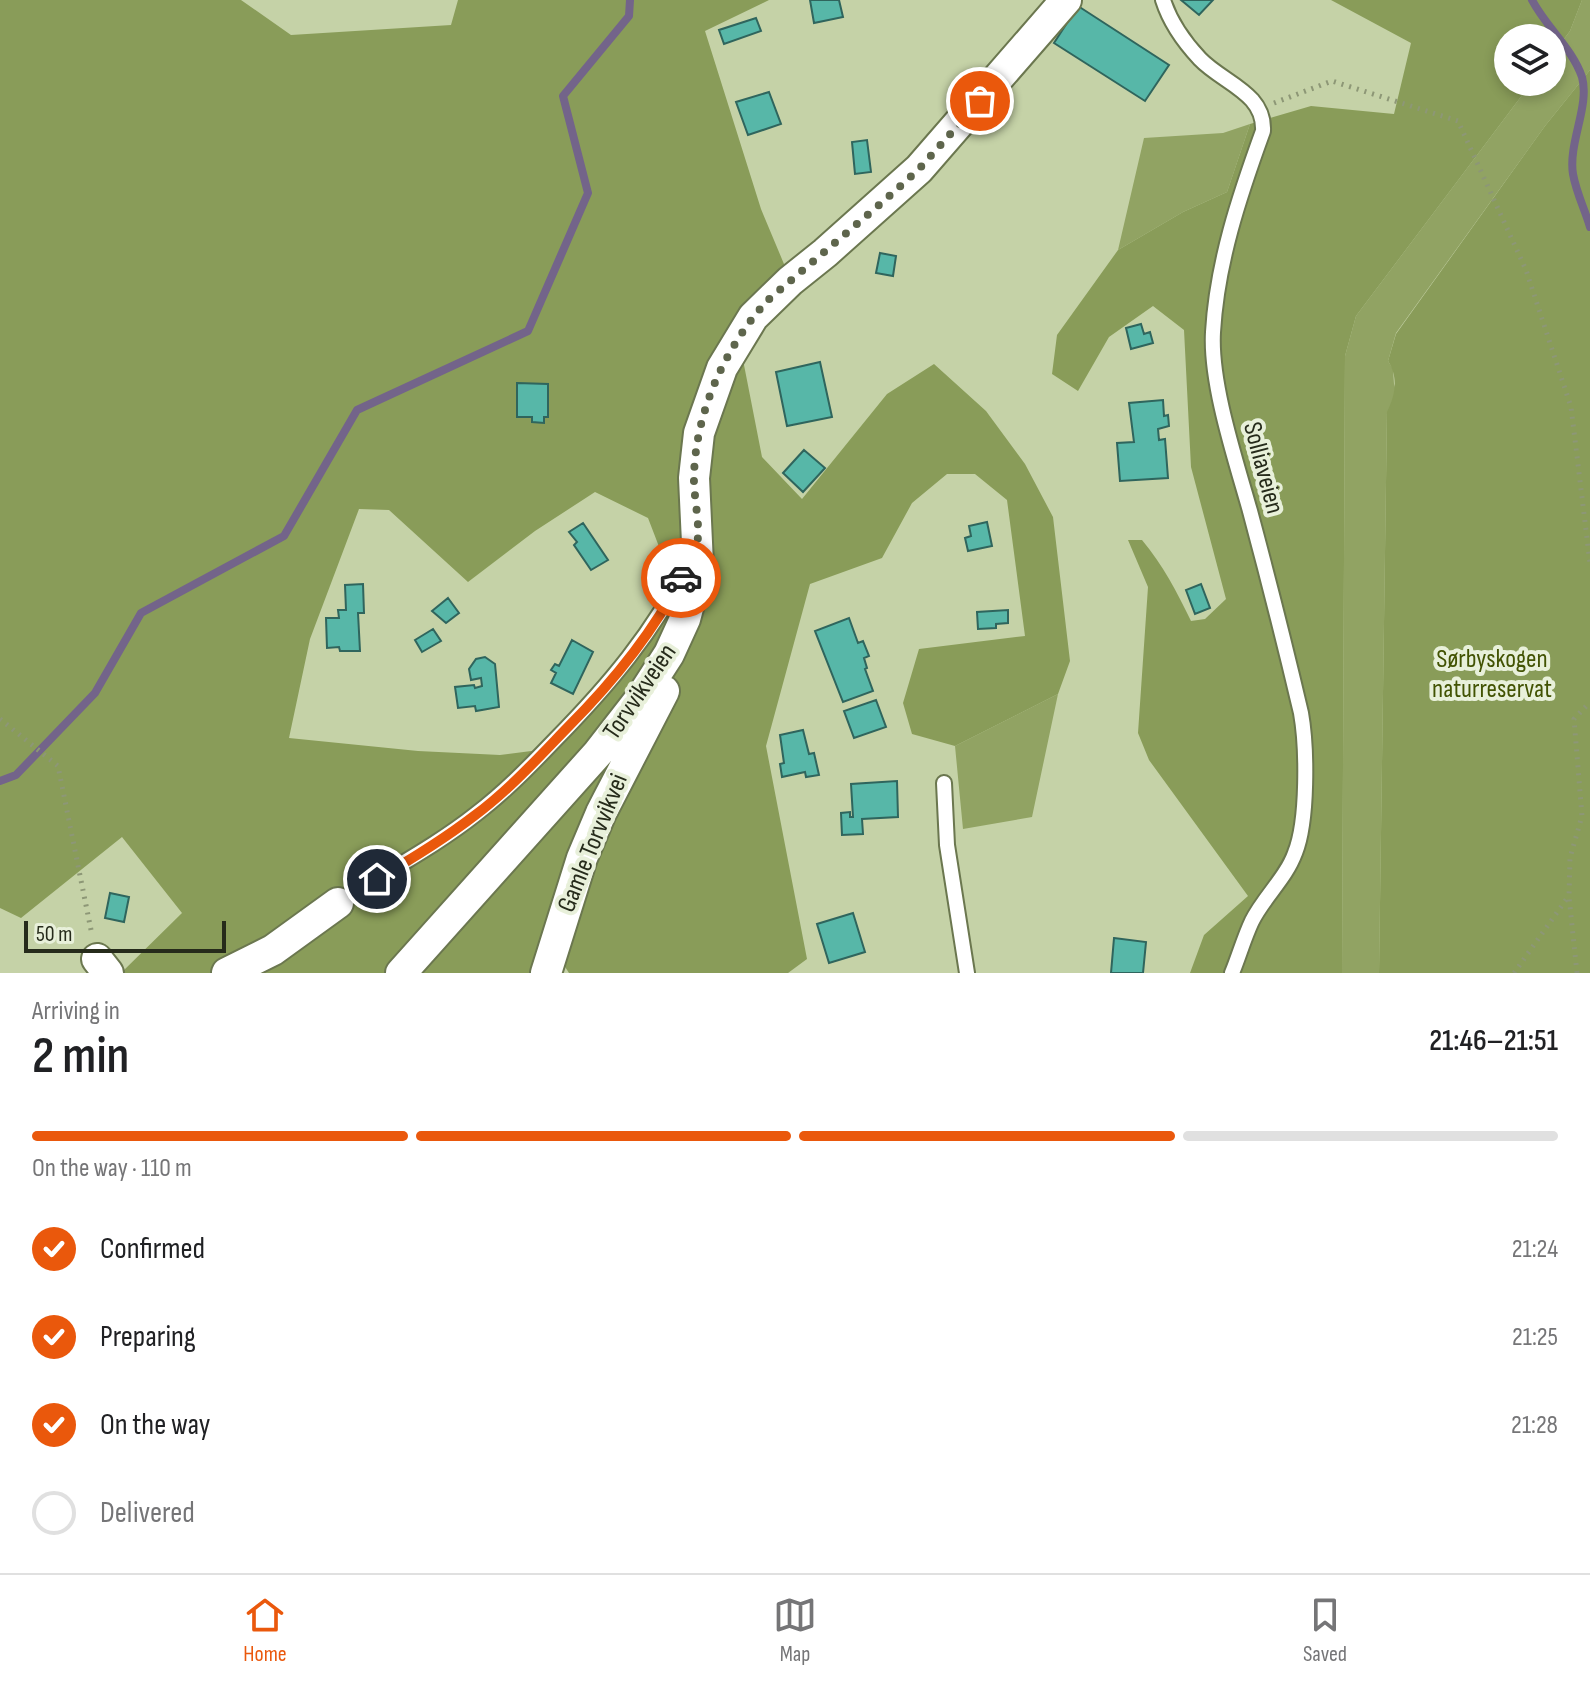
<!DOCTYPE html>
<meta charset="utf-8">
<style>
:root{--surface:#fff;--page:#f2f2f2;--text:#202124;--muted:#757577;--line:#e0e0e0;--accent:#ea580c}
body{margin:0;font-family:"Sofia Sans Condensed",sans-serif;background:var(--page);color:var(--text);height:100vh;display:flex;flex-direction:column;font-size:30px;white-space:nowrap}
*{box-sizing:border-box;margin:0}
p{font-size:26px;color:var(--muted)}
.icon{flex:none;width:44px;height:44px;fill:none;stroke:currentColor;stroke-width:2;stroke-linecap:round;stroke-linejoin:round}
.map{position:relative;height:973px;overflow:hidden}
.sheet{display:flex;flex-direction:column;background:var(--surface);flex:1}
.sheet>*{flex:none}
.buttons{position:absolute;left:1494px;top:24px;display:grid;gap:16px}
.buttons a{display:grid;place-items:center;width:72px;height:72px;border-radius:50%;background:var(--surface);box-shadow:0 4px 12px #0003;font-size:40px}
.scale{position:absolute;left:24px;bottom:20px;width:202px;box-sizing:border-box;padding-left:8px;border:4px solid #262b1b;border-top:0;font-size:22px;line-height:28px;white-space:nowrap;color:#262b1b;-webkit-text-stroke:6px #e8f0da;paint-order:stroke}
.pin{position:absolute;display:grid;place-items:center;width:68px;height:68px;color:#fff;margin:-34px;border:4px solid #fff;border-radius:50%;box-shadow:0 2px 8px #0007}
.courier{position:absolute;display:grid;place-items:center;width:80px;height:80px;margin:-40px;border:6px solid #ea580c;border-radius:50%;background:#fff;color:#222;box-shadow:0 2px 10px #0007}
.head em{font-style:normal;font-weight:600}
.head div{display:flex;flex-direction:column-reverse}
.head{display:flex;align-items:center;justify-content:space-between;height:136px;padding:0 32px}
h1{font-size:52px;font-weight:600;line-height:60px}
.bar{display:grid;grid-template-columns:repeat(4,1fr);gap:12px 8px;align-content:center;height:96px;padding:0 32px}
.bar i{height:10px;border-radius:6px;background:var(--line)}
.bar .selected{background:var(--accent)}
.bar p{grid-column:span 4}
ol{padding:0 32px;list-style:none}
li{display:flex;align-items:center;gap:24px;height:88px}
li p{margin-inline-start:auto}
li .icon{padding:8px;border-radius:50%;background:var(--accent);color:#fff;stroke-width:4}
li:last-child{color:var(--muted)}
li i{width:44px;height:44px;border:4px solid var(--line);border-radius:50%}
.tab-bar{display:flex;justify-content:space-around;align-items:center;height:112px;border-top:2px solid var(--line);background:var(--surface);font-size:22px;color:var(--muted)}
.tab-bar a{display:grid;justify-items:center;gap:4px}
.tab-bar .selected{color:var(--accent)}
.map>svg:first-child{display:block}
.green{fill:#91a363}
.forest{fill:#899c59;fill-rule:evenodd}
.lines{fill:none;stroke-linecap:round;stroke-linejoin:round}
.stream{stroke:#73648a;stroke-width:8}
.building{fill:#57b7a8;stroke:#2f655d;stroke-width:2}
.service-casing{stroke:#6b774f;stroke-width:18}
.minor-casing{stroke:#6b774f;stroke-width:34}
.path{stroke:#8d9776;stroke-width:5;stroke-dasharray:2 6;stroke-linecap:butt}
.service{stroke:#fff;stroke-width:14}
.minor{stroke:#fff;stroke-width:30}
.done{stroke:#5e654c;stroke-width:8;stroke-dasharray:0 14.4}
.route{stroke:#ea580c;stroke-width:10}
.labels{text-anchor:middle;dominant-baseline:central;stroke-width:8;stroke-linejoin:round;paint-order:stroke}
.street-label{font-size:26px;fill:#262b1b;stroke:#e8f0da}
.park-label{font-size:26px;fill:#425303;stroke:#e8f0da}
</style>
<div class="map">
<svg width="1590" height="973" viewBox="0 0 1590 973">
<rect width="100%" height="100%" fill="#c5d2a7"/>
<path class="green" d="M1582 0H1590V70L1545 126 1396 333 1388 361 1393 369 1394 384 1590 973 1387 412 1379 973H1342L1345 356 1356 316 1532 82H1552V55L1570 31Z
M1250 124 1227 192 1183 212 1118 250 1144 138 1223 133Z
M1058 694 1032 817 963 829 955 746Z"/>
<path class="forest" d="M0 0H241L291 35 451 25 458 0H769L705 31 761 209 789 276 736 324 762 457 802 499 887 394 934 364 986 411 1025 464 1053 517 1070 661 1058 694 955 746 912 734 903 703 919 649 1025 636 1007 500 975 474H947L912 503 882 558 810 584 766 746 807 959 788 973H569L560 959 534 973H121L182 913 122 837 21 918 0 908ZM595 492 648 518 673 583 613 671 539 750 500 755 418 751 289 738 310 639 359 509 389 510 468 582 535 531Z
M1331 0H1582L1570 31 1552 55V38H1508V82H1532L1356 316 1345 356 1342 973H1190L1204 935 1248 896 1149 760 1138 733 1148 587 1128 540H1142C1163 565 1177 592 1191 621L1205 619 1226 599 1191 467 1184 330 1153 306 1109 337 1078 391 1052 374 1057 335 1118 250 1183 212 1227 192 1250 124 1311 106 1394 114 1411 43Z
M1590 70V973H1379L1387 412C1395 396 1399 378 1388 361L1396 334 1545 126Z"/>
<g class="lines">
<path class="stream" d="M1532 0C1546 27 1572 48 1582 77 1590 106 1568 143 1573 174 1576 192 1585 210 1590 227
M0 781 16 775 95 693 141 613 284 536 357 410 528 331 588 193 563 96 629 16 630 0"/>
</g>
<path class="building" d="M810 0H839L843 17 814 23Z
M1181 0H1213L1199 15Z
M1078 6 1169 65 1145 101 1054 43Z
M756 18 761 31 724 44 719 30Z
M769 92 781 124 748 135 736 102Z
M867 140 871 172 855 174 852 142Z
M880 253 896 256 893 276 876 273Z
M1141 324 1144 334 1150 332 1153 343 1131 349 1126 328Z
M820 362 832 417 787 426 776 372Z
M517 383 548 384V417H544V423L532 422V417H517Z
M1163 400 1164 416 1168 415 1169 426 1158 429 1159 440 1165 439 1168 478 1120 481 1117 443 1134 442 1129 403Z
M804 450 825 468 803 492 783 473Z
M987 522 992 546 968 551 965 538 971 536 969 526Z
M583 523 608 560 591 570 574 545 577 542 569 532Z
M363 584 364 613H358L360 651H340L339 647 327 648 326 618H339L338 610H346L345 585Z
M1201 584 1210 608 1195 614 1186 590Z
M448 598 459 613 446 623 432 611Z
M1008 610V623L996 624V628L978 629 977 612Z
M849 618 858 643 863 641 869 656 864 658 867 668 865 669 873 691 843 702 815 631Z
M433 629 441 641 422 652 415 640Z
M572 640 593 652 573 694 551 683 556 673 551 670 555 664 559 666Z
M485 657 495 664 499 707 476 711 475 706 458 708 455 687 474 685 475 688 482 686 481 678 471 680 469 669 476 659Z
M876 700 886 727 854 738 844 711Z
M803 730 809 754 814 753 819 775 806 777 805 772 782 777 780 764 784 763 780 735Z
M897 781 898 817 862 819 863 834 842 835 841 813 850 812V817H853L851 784Z
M110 893 129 897 124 922 105 918Z
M853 913 865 952 829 963 817 924Z
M1114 938 1146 942 1143 973H1111Z"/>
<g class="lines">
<defs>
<path id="service" d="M1163 0C1170 22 1184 42 1200 59 1223 83 1265 93 1263 131 1239 197 1217 263 1213 332 1210 384 1236 461 1250 511 1268 578 1285 645 1301 713 1307 747 1308 821 1295 853 1286 878 1264 897 1252 921 1244 938 1239 956 1232 973
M944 783 947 845 967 973
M338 903C383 873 433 848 476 814 505 792 531 765 556 739 608 686 654 632 687 565"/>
<path id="minor" d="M97 959 108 973
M227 973 273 950 338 903
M401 973 598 753 640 699 669 654 685 619 696 578 698 564 694 478 699 433 722 368 753 317 790 281 825 253 919 169 1066 0
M546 973 582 858 601 813 664 691"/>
</defs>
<use href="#service" class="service-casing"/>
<use href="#minor" class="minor-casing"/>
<path class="path" d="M1274 103 1332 81 1458 121 1526 270 1571 407 1590 563
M0 719 58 766 92 935
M1514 973 1568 897
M1577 973 1569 897 1570 858 1582 816 1574 719 1590 702"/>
<use href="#service" class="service"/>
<use href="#minor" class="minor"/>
</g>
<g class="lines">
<path class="done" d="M681 578C686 568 694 555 697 544 701 526 693 495 694 475 696 411 725 347 768 300L885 200 919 169 980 101"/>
<path class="route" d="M377 879C410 860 444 839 474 816 508 791 538 758 567 728 612 683 652 635 681 578"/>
</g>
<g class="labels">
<g class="street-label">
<text transform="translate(1263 468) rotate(75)">Solliaveien</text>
<text transform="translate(640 692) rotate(-56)">Torvvikveien</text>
<text transform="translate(593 843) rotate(-68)">Gamle Torvvikvei</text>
</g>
<g class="park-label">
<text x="1492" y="659">Sørbyskogen<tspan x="1492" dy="30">naturreservat</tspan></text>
</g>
</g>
</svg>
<div class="buttons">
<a><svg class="icon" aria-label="layers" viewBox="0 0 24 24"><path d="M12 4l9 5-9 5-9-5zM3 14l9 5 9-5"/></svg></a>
</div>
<div class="scale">50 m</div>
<div class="pin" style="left:980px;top:101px;background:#ea580c"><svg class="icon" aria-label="bag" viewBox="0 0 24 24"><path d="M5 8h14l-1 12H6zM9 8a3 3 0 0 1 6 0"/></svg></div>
<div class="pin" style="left:377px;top:879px;background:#1f2937"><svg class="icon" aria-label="home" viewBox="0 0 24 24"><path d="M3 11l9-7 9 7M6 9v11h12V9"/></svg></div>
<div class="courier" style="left:681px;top:578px"><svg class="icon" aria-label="car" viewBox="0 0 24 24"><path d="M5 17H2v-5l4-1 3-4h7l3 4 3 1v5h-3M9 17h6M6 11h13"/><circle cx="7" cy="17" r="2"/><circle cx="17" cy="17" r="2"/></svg></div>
</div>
<section class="sheet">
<div class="head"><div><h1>2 min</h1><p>Arriving in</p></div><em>21:46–21:51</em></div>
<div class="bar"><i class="selected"></i><i class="selected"></i><i class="selected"></i><i></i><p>On the way · 110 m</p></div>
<ol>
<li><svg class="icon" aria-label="check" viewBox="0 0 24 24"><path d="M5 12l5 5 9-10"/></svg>Confirmed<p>21:24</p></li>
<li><svg class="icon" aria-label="check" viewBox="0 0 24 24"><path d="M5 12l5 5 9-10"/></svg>Preparing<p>21:25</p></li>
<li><svg class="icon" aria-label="check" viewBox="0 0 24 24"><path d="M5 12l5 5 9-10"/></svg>On the way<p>21:28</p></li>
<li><i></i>Delivered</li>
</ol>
</section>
<nav class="tab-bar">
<a class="selected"><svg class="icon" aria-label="home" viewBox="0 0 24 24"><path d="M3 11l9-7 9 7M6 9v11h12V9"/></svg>Home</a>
<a><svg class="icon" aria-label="map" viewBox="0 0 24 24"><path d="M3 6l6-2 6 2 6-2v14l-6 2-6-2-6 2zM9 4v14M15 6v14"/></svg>Map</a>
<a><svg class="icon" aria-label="saved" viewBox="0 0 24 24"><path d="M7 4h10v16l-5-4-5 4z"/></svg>Saved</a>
</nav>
